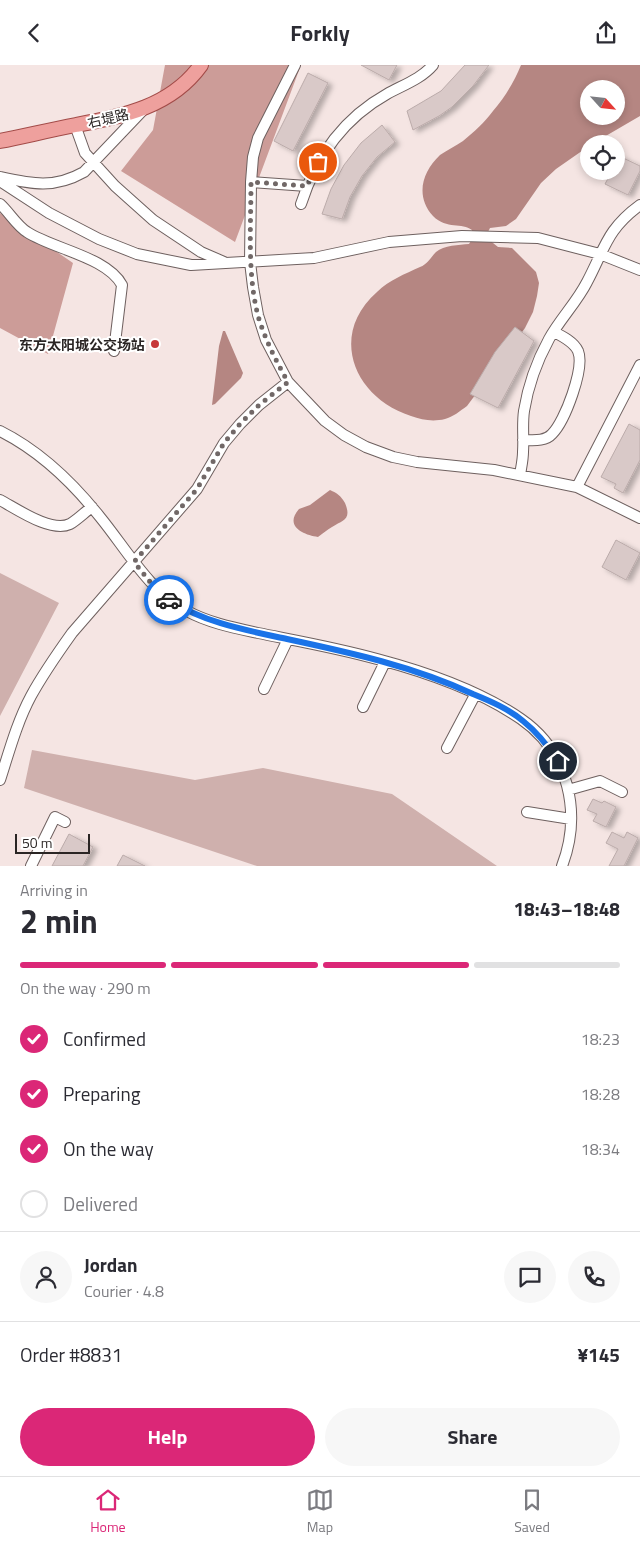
<!DOCTYPE html>
<meta charset="utf-8">
<style>
:root{--surface:#fff;--page:#f7f7f7;--text:#2b2b33;--muted:#7c7c81;--line:#e1e1e2;--accent:#db2777}
body{margin:0;font-family:"Titillium Web","Noto Sans SC",sans-serif;background:var(--page);color:var(--text);height:100vh;display:flex;flex-direction:column;font-size:19px;white-space:nowrap}
*{box-sizing:border-box;margin:0}
p{font-size:16px;color:var(--muted)}
.icon{flex:none;width:28px;height:28px;fill:none;stroke:currentColor;stroke-width:2;stroke-linecap:round;stroke-linejoin:round}
.map{position:relative;height:801px;overflow:hidden}
.panel{display:flex;flex-direction:column;background:var(--surface);flex:1}
.panel>*{flex:none}
.needle{width:32px;rotate:117deg}
.controls{position:absolute;left:580px;top:15px;display:grid;gap:10px}
.controls a{display:grid;place-items:center;width:45px;height:45px;border-radius:50%;background:var(--surface);box-shadow:0 2px 8px #0003;font-size:25px}
.scale{position:absolute;left:15px;bottom:12px;width:75px;box-sizing:border-box;padding-left:5px;border:2px solid #2a2524;border-top:0;font-size:14px;line-height:18px;white-space:nowrap;color:#2a2524;-webkit-text-stroke:4px #fff;paint-order:stroke}
.pin{position:absolute;display:grid;place-items:center;width:42px;height:42px;color:#fff;margin:-21px;border:2px solid #fff;border-radius:50%;box-shadow:0 1px 5px #0007}
.courier{position:absolute;display:grid;place-items:center;width:50px;height:50px;margin:-25px;border:4px solid #1a73e8;border-radius:50%;background:#fff;color:#222;box-shadow:0 1px 6px #0007}
.head em{font-style:normal;font-weight:700}
.head div{display:flex;flex-direction:column-reverse}
.head{display:flex;align-items:center;justify-content:space-between;height:85px;padding:0 20px}
h1{font-size:32px;font-weight:700;line-height:38px}
.bar{display:grid;grid-template-columns:repeat(4,1fr);gap:8px 5px;align-content:center;height:60px;padding:0 20px}
.bar i{height:6px;border-radius:4px;background:var(--line)}
.bar .selected{background:var(--accent)}
.bar p{grid-column:span 4}
.line{display:flex;align-items:center;gap:12px;padding:0 20px;border-top:1px solid var(--line)}
.line div{flex:1}
.round{display:grid;place-items:center;flex:none;width:52px;height:52px;border-radius:26px;background:var(--page)}
ol{padding:0 20px;list-style:none}
li{display:flex;align-items:center;gap:15px;height:55px}
li p{margin-inline-start:auto}
li .icon{padding:5px;border-radius:50%;background:var(--accent);color:#fff;stroke-width:4}
li:last-child{color:var(--muted)}
li i{width:28px;height:28px;border:2px solid var(--line);border-radius:50%}
.cta{display:flex;gap:10px;margin-top:auto;padding:10px 20px}
.cta a{flex:1;height:58px;border-radius:30px;background:var(--accent);color:#fff;font-size:20px;font-weight:700;line-height:58px;text-align:center}
.cta a+a{background:var(--page);color:var(--text)}
header{display:flex;justify-content:space-between;align-items:center;height:65px;padding:0 20px;background:var(--surface);font-size:22px;font-weight:700}
.tab-bar{display:flex;justify-content:space-around;align-items:center;height:70px;border-top:1px solid var(--line);background:var(--surface);font-size:14px;color:var(--muted)}
.tab-bar a{display:grid;justify-items:center;gap:2px}
.tab-bar .selected{color:var(--accent)}
.map>svg:first-child{display:block}
.green{fill:#cfb0ad}
.forest{fill:#cc9c98}
.water{fill:#b58682;fill-rule:evenodd}
.building{fill:#d9c9c8;stroke:#bbabaa;filter:url(#shadow)}
.lines{fill:none;stroke-linecap:round;stroke-linejoin:round}
.minor-casing{stroke:#6e605f;stroke-width:12}
.major-casing{stroke:#a24b48;stroke-width:16}
.minor{stroke:#fff;stroke-width:10}
.major{stroke:#eea09d;stroke-width:14}
.done{stroke:#716867;stroke-width:5;stroke-dasharray:0 9}
.route{stroke:#1a73e8;stroke-width:6}
.poi-dot{fill:#c7383a;stroke:#fff;stroke-width:2}
.labels{text-anchor:middle;dominant-baseline:central;stroke-width:4;stroke-linejoin:round;paint-order:stroke}
.street-label{font-size:14px;fill:#2a2524;stroke:#fff}
.poi-label{font-size:14px;font-weight:bold;fill:#2a2524;stroke:#fff;text-anchor:end}
</style>
<header><svg class="icon" aria-label="back" viewBox="0 0 24 24"><path d="M15 5l-7 7 7 7"/></svg>Forkly<svg class="icon" aria-label="share" viewBox="0 0 24 24"><path d="M12 15V3M7 8l5-5 5 5M5 13v7h14v-7"/></svg></header>
<div class="map">
<svg width="640" height="801" viewBox="0 0 640 801">
<defs>
<filter id="shadow"><feDropShadow dx="4.5" dy="2.5" stdDeviation="2.5" flood-color="#0004"/></filter>
</defs>
<rect width="100%" height="100%" fill="#f5e5e3"/>
<path class="green" d="M0 508 59 538 0 651Z
M32 685 195 715 263 703 392 729 497 801H257L24 723Z"/>
<path class="forest" d="M165 0H301L235 177 121 106 153 65Z
M0 148 73 198 48 289 0 263Z"/>
<path class="water" d="M521 0H640V51L592 79H589V81L556 104 541 118 516 154 506 161 490 163 488 167V174L498 182 512 183 536 207 539 218 537 231 533 247 525 263 467 341C460 346 453 352 445 354 433 357 422 355 411 351 354 333 328 270 377 227 389 215 405 209 420 202 428 199 430 193 436 187 444 180 459 180 469 179L472 174V165C462 157 447 165 433 151 415 131 422 107 440 90 447 85 456 81 463 76 474 67 485 57 493 46 505 32 514 17 521 0ZM589 24H616V51H589Z
M223 266H225L243 308 241 313 215 339 212 340 219 281Z
M330 425C337 428 341 431 345 438 352 455 343 455 332 462 327 465 323 468 318 472 303 470 284 461 299 444L310 440Z"/>
<path class="building" d="M361 0H397L389 15Z
M465 0H489L473 21 452 42 439 51 413 65 407 46 441 26Z
M308 8 328 18 293 86 274 76Z
M382 60 395 77 377 92 362 111 350 132 342 154 322 149 331 124 344 100 361 78Z
M619 91 640 101V106L628 130 605 119 612 106H616V97Z
M515 262 534 276 498 343 470 329 495 287Z
M629 359 640 365V395L623 428 614 423 616 419 601 412Z
M616 475 640 488 626 515 602 502Z
M593 734 602 738 604 736 616 742 606 762 593 756 597 749 587 745Z
M612 767 624 773 627 767 638 773 624 801H609L618 784 606 778Z
M69 769 93 782 83 801H52Z
M123 790 145 801H117Z"/>
<g class="lines">
<defs>
<path id="minor" d="M295 0 258 73 253 92 251 117 250 197 253 222 258 250 266 275 288 317 325 356 344 370 366 382 393 392 417 397 494 405 577 422 640 453
M75 60 85 88 115 121 153 155 201 187 224 197
M0 112C32 119 54 124 84 107L144 44
M0 116 49 148 99 174 137 189 191 200 314 193 389 177 462 171 538 173 600 189 640 205
M251 117 307 121
M0 139C9 147 17 161 27 167 53 184 107 192 122 220L114 286
M301 139C316 92 344 53 387 29 403 20 421 14 433 0
M0 366C40 386 73 418 100 452 127 485 149 526 187 546 209 558 235 563 258 568 298 576 338 583 377 594 426 607 479 625 521 654 569 687 582 749 562 801
M523 375C532 375 545 377 552 369 565 356 585 303 578 286 574 277 562 271 554 267
M520 410C521 403 523 395 523 387 524 373 522 360 524 346 528 321 537 296 549 274 560 254 577 237 587 217 605 183 607 164 640 140
M577 422 640 300
M0 435C17 444 51 468 70 459 77 455 85 447 92 442
M264 624 288 574
M363 642 385 597
M447 683 475 630
M0 715C9 687 17 657 31 631 43 609 57 589 72 568L197 424 224 378 240 359 259 340 288 317
M568 725 600 716 622 727
M527 747 571 754
M31 801 55 752 65 757"/>
<path id="major" d="M0 76C25 71 50 65 76 60 123 51 171 42 201 0"/>
</defs>
<use href="#minor" class="minor-casing"/>
<use href="#major" class="major-casing"/>
<use href="#minor" class="minor"/>
<use href="#major" class="major"/>
</g>
<g class="lines">
<path class="done" d="M169 535 151 518 134 497 197 424 224 378 240 359 259 340 288 317C276 296 265 274 258 251 247 207 251 161 251 117L307 121 318 97"/>
<path class="route" d="M169 535C205 558 245 565 287 574 352 588 412 601 473 629 490 636 509 644 523 656 537 667 548 681 558 696"/>
</g>
<circle class="poi-dot" cx="155" cy="279" r="5"/>
<g class="labels">
<g class="street-label">
<text transform="translate(108 53) rotate(-13)">右堤路</text>
</g>
<g class="poi-label">
<text x="145" y="279">东方太阳城公交场站</text>
</g>
</g>
</svg>
<div class="controls">
<a><svg class="needle" viewBox="-14 -14 28 28"><path d="M0-13l5 13h-10z" fill="#e53935"/><path d="M0 13l5-13h-10z" fill="#7c7c81"/></svg></a>
<a><svg class="icon" aria-label="locate" viewBox="0 0 24 24"><circle cx="12" cy="12" r="6"/><path d="M12 2v4M12 18v4M2 12h4M18 12h4"/></svg></a>
</div>
<div class="scale">50 m</div>
<div class="pin" style="left:318px;top:97px;background:#ea580c"><svg class="icon" aria-label="bag" viewBox="0 0 24 24"><path d="M5 8h14l-1 12H6zM9 8a3 3 0 0 1 6 0"/></svg></div>
<div class="pin" style="left:558px;top:696px;background:#1f2937"><svg class="icon" aria-label="home" viewBox="0 0 24 24"><path d="M3 11l9-7 9 7M6 9v11h12V9"/></svg></div>
<div class="courier" style="left:169px;top:535px"><svg class="icon" aria-label="car" viewBox="0 0 24 24"><path d="M5 17H2v-5l4-1 3-4h7l3 4 3 1v5h-3M9 17h6M6 11h13"/><circle cx="7" cy="17" r="2"/><circle cx="17" cy="17" r="2"/></svg></div>
</div>
<section class="panel">
<div class="head"><div><h1>2 min</h1><p>Arriving in</p></div><em>18:43–18:48</em></div>
<div class="bar"><i class="selected"></i><i class="selected"></i><i class="selected"></i><i></i><p>On the way · 290 m</p></div>
<ol>
<li><svg class="icon" aria-label="check" viewBox="0 0 24 24"><path d="M5 12l5 5 9-10"/></svg>Confirmed<p>18:23</p></li>
<li><svg class="icon" aria-label="check" viewBox="0 0 24 24"><path d="M5 12l5 5 9-10"/></svg>Preparing<p>18:28</p></li>
<li><svg class="icon" aria-label="check" viewBox="0 0 24 24"><path d="M5 12l5 5 9-10"/></svg>On the way<p>18:34</p></li>
<li><i></i>Delivered</li>
</ol>
<div class="line" style="height:90px"><a class="round"><svg class="icon" aria-label="person" viewBox="0 0 24 24"><circle cx="12" cy="8" r="4"/><path d="M4 21q1-7 8-7t8 7"/></svg></a><div><b>Jordan</b><p>Courier · 4.8</p></div><a class="round"><svg class="icon" aria-label="chat" viewBox="0 0 24 24"><path d="M4 5h16v11H9l-5 4z"/></svg></a><a class="round"><svg class="icon" aria-label="phone" viewBox="0 0 24 24"><path d="M5 4h4l2 5-3 2q2 4 5 5l2-3 5 2v4C11 20 4 13 5 4z"/></svg></a></div>
<div class="line" style="height:65px"><div>Order #8831</div><b>¥145</b></div>
<div class="cta"><a>Help</a><a>Share</a></div>
</section>
<nav class="tab-bar">
<a class="selected"><svg class="icon" aria-label="home" viewBox="0 0 24 24"><path d="M3 11l9-7 9 7M6 9v11h12V9"/></svg>Home</a>
<a><svg class="icon" aria-label="map" viewBox="0 0 24 24"><path d="M3 6l6-2 6 2 6-2v14l-6 2-6-2-6 2zM9 4v14M15 6v14"/></svg>Map</a>
<a><svg class="icon" aria-label="saved" viewBox="0 0 24 24"><path d="M7 4h10v16l-5-4-5 4z"/></svg>Saved</a>
</nav>
